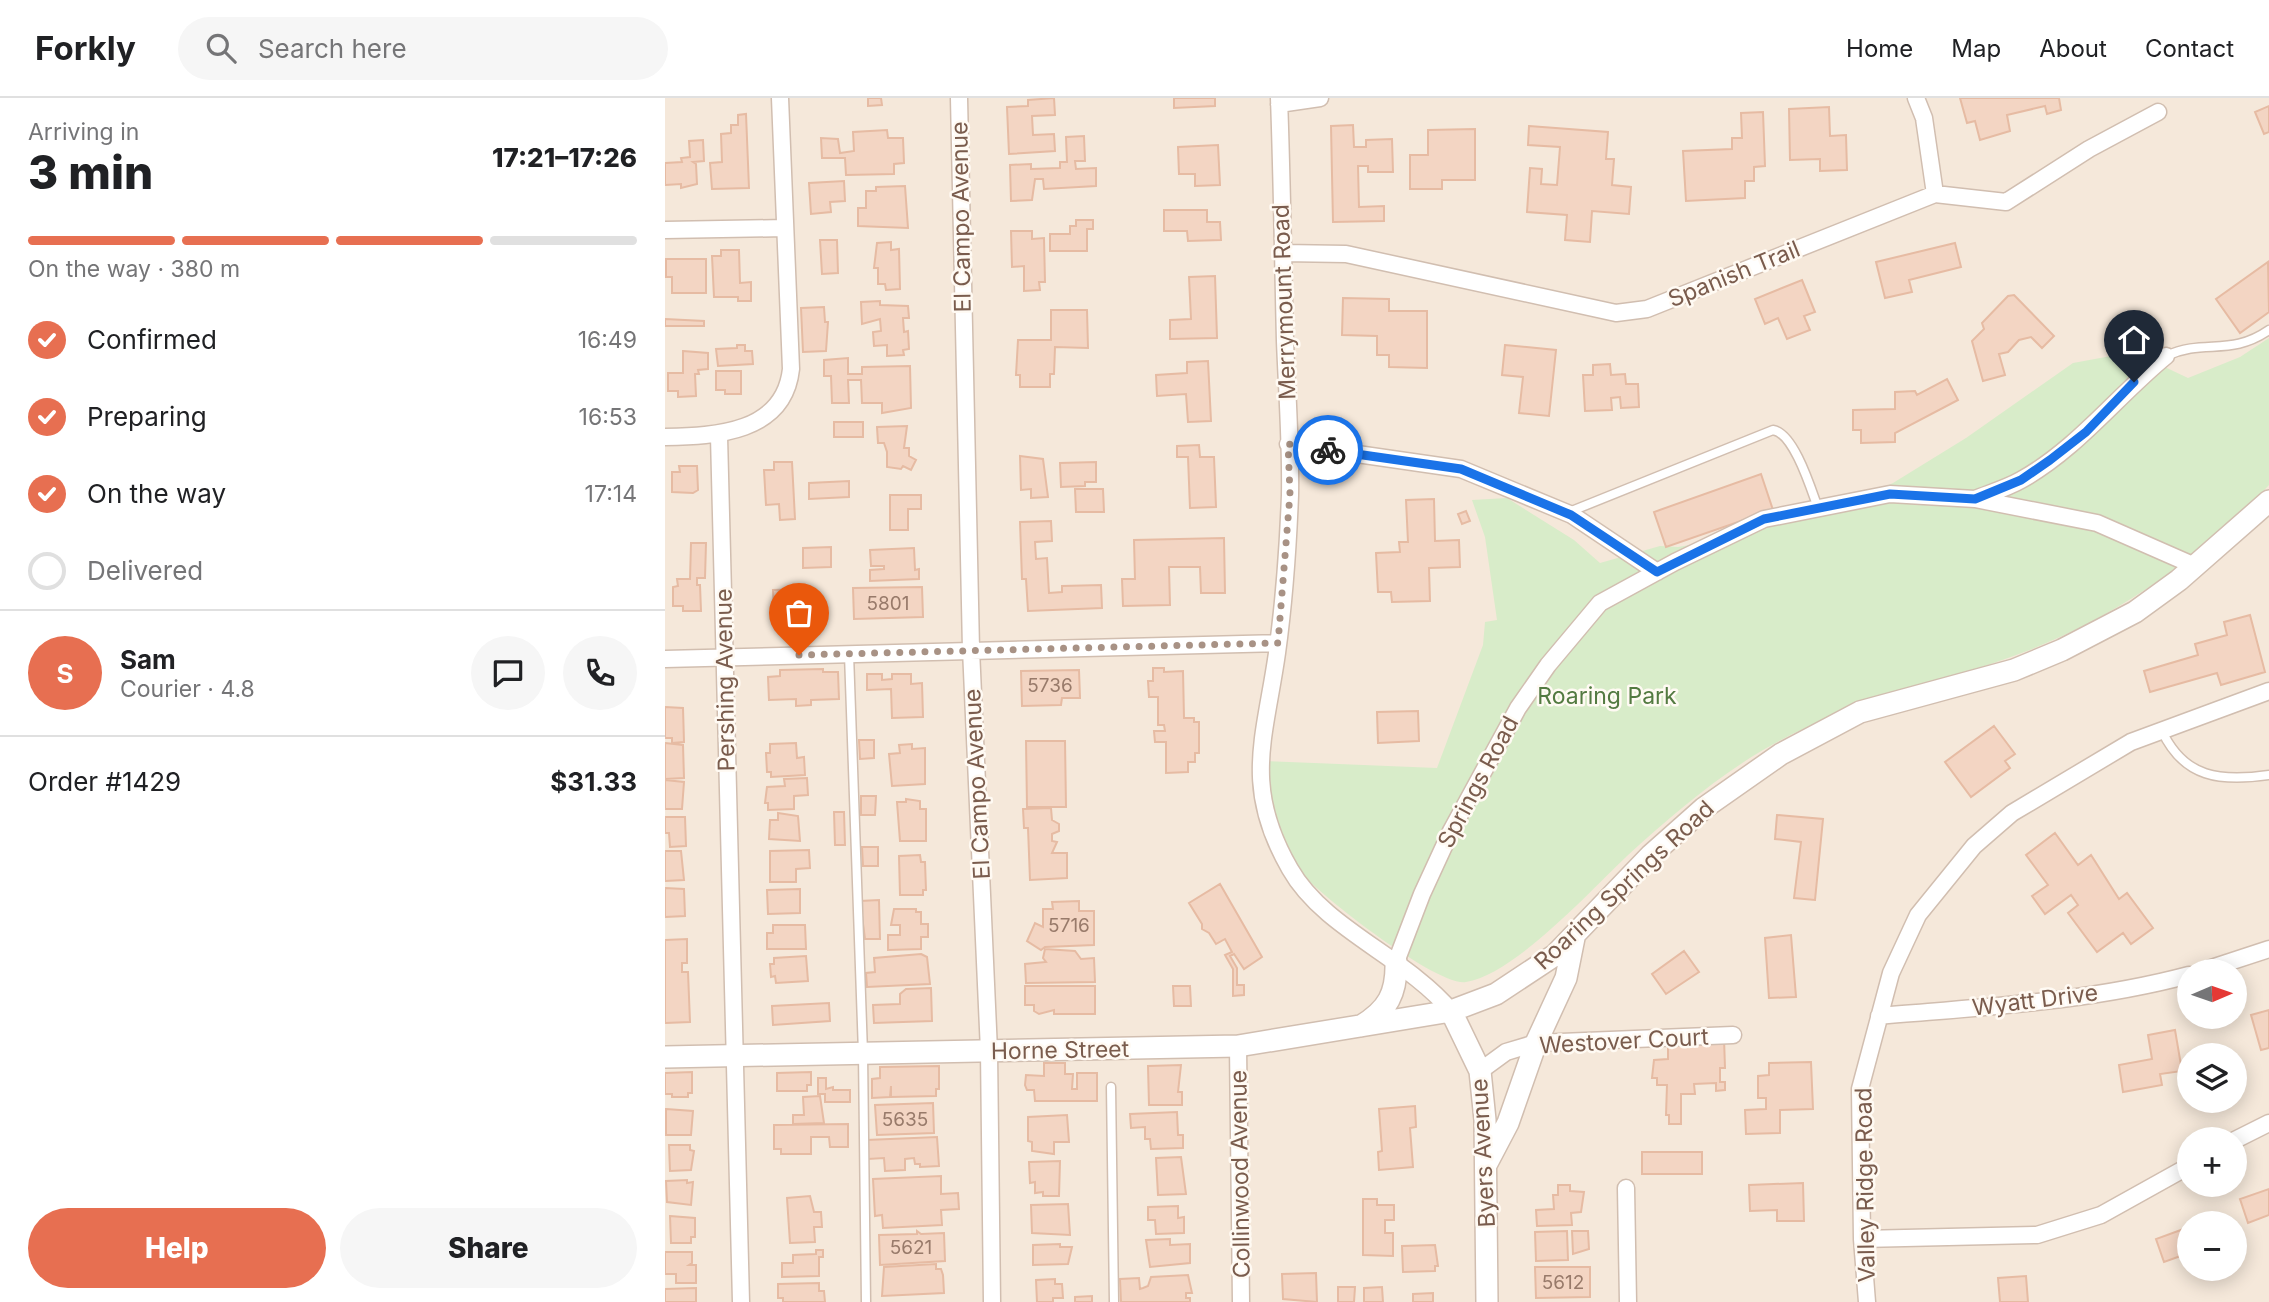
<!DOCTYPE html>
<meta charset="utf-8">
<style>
:root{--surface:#fff;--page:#f6f6f6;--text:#202124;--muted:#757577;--line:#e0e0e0;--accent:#e76f51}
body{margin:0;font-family:Inter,sans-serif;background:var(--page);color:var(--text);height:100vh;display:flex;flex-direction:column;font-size:26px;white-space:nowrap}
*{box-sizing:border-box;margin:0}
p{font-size:23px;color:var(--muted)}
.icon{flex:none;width:38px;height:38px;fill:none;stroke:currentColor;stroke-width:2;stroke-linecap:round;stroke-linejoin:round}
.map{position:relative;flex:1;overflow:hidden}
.drawer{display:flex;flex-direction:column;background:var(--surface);width:665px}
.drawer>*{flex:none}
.needle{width:46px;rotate:88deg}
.controls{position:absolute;left:1512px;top:861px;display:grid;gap:14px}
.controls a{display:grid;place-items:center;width:70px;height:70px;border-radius:50%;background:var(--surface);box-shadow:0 4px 18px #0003;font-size:35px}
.pin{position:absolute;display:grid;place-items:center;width:60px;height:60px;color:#fff;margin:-72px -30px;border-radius:50% 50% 50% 0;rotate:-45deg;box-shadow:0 0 7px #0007}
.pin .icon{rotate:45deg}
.courier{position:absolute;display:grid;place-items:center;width:70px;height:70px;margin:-35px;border:5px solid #1a73e8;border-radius:50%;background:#fff;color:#222;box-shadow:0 2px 9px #0007}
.summary em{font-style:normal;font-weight:800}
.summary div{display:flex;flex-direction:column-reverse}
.summary{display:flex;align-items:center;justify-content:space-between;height:119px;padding:0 28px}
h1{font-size:46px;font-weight:800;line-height:52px}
.bar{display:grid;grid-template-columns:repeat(4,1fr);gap:10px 7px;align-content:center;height:84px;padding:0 28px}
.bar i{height:9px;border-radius:5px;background:var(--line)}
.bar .selected{background:var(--accent)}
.bar p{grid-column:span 4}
.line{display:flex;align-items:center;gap:18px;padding:0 28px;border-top:2px solid var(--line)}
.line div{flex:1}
.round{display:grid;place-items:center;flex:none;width:74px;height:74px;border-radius:37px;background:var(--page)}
ol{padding:0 28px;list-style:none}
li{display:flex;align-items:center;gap:21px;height:77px}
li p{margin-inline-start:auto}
li .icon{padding:7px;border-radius:50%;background:var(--accent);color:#fff;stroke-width:4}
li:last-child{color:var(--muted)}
li i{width:38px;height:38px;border:4px solid var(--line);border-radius:50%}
.primary-button{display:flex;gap:14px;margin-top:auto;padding:14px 28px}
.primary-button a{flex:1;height:80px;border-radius:42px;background:var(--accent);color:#fff;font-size:28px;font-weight:800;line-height:80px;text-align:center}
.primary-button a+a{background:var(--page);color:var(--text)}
header{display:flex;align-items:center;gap:42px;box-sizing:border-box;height:98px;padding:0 35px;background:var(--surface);border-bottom:2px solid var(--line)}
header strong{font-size:33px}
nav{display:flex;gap:38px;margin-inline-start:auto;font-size:24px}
.search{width:490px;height:63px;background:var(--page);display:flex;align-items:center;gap:18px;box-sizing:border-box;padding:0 24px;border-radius:38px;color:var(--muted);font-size:26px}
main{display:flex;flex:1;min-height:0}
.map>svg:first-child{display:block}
.residential{fill:#f5e8da;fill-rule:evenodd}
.green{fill:#d8ecc9}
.building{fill:#f3d5c3;stroke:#e6bba3;stroke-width:2}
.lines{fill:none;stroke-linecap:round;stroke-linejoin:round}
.service-casing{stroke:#d1beb0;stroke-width:11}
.minor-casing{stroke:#d1beb0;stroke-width:19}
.tertiary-casing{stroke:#d1beb0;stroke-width:24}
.service{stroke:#fff;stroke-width:8}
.minor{stroke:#fff;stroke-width:16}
.tertiary{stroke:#fff;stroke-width:21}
.done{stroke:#a89285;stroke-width:7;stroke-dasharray:0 12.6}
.route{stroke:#1a73e8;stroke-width:9}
.labels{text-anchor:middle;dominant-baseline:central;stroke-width:5;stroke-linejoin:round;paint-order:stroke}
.number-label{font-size:19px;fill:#987a6a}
.street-label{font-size:23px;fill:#7a5c4d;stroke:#fffaf3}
.park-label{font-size:23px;fill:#537a41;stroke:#fffaf3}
</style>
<header>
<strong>Forkly</strong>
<div class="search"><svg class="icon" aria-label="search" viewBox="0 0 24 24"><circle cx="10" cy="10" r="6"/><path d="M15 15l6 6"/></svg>Search here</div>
<nav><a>Home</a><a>Map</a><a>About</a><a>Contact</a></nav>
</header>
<main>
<section class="drawer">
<div class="summary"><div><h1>3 min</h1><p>Arriving in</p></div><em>17:21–17:26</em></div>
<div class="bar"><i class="selected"></i><i class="selected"></i><i class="selected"></i><i></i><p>On the way · 380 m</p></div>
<ol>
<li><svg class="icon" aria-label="check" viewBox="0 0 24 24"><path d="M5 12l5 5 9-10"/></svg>Confirmed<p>16:49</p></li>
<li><svg class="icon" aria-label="check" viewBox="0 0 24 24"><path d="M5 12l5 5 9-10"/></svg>Preparing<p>16:53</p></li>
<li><svg class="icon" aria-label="check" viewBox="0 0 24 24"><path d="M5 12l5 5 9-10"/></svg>On the way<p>17:14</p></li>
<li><i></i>Delivered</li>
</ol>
<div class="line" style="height:126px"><b class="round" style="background:var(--accent);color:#fff">S</b><div><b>Sam</b><p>Courier · 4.8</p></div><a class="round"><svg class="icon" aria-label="chat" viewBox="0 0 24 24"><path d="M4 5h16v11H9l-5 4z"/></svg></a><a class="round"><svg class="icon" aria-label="phone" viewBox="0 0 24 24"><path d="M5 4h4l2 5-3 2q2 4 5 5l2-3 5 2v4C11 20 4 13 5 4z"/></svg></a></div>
<div class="line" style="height:91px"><div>Order #1429</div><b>$31.33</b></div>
<div class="primary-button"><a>Help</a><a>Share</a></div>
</section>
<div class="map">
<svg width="1604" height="1204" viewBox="0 0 1604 1204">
<rect width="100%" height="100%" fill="#fdf6ec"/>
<path class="residential" d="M0 0H1604V1204H0ZM1524 873H1570V919H1524ZM1524 957H1570V1003H1524ZM1524 1041H1570V1087H1524ZM1524 1125H1570V1171H1524Z"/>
<path class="green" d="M1604 240V387C1537 459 1454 517 1362 553 1274 587 1181 603 1098 652 1049 681 1005 719 962 758 926 792 850 876 801 884 772 889 648 793 629 767 611 742 600 692 600 663L772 670 818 547 820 524 832 522 820 439 807 402 842 400 909 442 935 465 995 448 1013 449 1043 444 1203 396 1228 385 1301 340 1408 265 1468 254 1523 280 1575 259Z"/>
<path class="building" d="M203 0H216L217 7 203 8Z
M389 0 390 17 367 18 368 37 389 36 390 53 344 56 342 9 363 8V2Z
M509 0H550V8L509 10Z
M1295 0H1394L1396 12 1382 16 1380 8 1342 17 1345 33 1315 42 1310 23 1302 25Z
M1604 8V34L1599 36 1590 14Z
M1164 9 1165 38 1181 37 1182 72 1155 73V61L1125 62 1124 11Z
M1098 14 1100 68 1089 69V83H1080V100L1021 103 1018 53 1067 51V40H1077L1076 15Z
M81 16 84 90 47 91 45 65 57 64 56 36 66 35V27H73V17Z
M688 27 689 49H701V42L727 41 728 74H703V68H693L694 109 719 108V123L668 124 666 28Z
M864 28 943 34 941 61H949L947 87 966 89 964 116 927 113 925 144 900 142 902 117 862 114 865 70 877 71 876 86 892 87 895 49 863 47Z
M810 31V82H777V91H745V57H763V32Z
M222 32 223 40H238L239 65 229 66V76L181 77 180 60H157L156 40 173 41 175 55 189 53 188 34Z
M419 38 420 63H410L411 71 431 70V88L379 91 378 81H370L367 102 346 103 345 67 366 66V71L395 70V64H402L401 39Z
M38 42 39 63 28 64 31 66 32 86 16 90V86L0 87V65L17 64 16 60 25 59 24 43Z
M553 47 555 87 530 88V76H514L513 49Z
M179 83 180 103 165 104 166 114 146 116 144 85Z
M240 88 243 130 193 128V110H201V93H211V89Z
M499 112H542V124H555L556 142 523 143 522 133H499Z
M411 122H428V131H422V153H385V136H405V128H411Z
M346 133H367V141L379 140 380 184H374L375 192 359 193V168L347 169Z
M155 142H172L173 175 157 176Z
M226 144V152L234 151 235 191 221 192 220 186H213V170H209L212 145Z
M1290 145 1296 169 1244 182 1247 194 1220 200 1211 164Z
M56 152H74L75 185 86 184V203H73V199H49L47 158H56Z
M1 161H41V195H7V179H1Z
M1603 164 1604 214 1575 235 1551 201Z
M550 178 552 240 505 241V222L526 221 524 179Z
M1137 182 1150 214 1139 218 1145 232 1122 241 1113 220 1100 226 1090 201Z
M1349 197 1389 238 1377 250 1366 239 1354 242 1343 254 1334 256 1340 277 1318 283 1307 243 1319 231 1317 225 1343 198Z
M678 200 724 201V213H762V270L724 269V257H712V238L677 237Z
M215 203V207L243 208 244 220H238L239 234 243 233 244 251 238 252 239 257 222 258V247L209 248 208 234 216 233 215 221 197 226 196 204Z
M159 209 160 224H163L161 253 138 254 136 210Z
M386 212H422L423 250 390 249 389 276H385V289H355V277H351L353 242H386Z
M0 221 39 223V228H0Z
M72 247H80V253H87L88 266 53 268 51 251 72 250Z
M840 247 891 252 884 318 854 315 858 279 837 277Z
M18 253 43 255V271L33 272 34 276H30L31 298 13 299V293H3V275H18Z
M183 260V276H197V269L245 268 246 310 217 315V305H197L196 282H183L184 305H167L166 278H159V262Z
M543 263 546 323 523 324 521 296 492 298 491 277 522 275V264Z
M945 266 946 277 960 276 961 286H973L974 309 956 310 955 299 946 300 947 312 920 313 918 277H928V267Z
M51 273H76V296H60V292H51Z
M1282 281 1293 302 1230 335V344L1196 345V332H1188V312L1230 311V294L1250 293 1252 297Z
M169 324H198V339H169Z
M242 328 239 350H244V358L251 362 246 372 238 368 236 371 222 369V354L219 345H213L212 329Z
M534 347 535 359H549L551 409 525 410 523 359H512V348Z
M355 358 378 361 383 399 366 400V391L356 392Z
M109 364H127L130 421 115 422 114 406 101 407 99 372H109Z
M431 364V384H420V388L396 389 395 365Z
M14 368H32L33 392 28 395 7 394V374H15Z
M1096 376 1108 412 1001 449 989 414Z
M184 383V399L144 401V385Z
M410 391H438L439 414H411Z
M225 397H256V411H243V432H225Z
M769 401 770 443 794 442 795 469 764 470 765 503 727 504 726 494H713L711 455 735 454 734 444H743L741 402Z
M801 413 805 423 797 426 793 416Z
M386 423 387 443 370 444 371 461 382 460 384 495 397 494V488L436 487 437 510 363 513 361 481H357L355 424Z
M559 440 560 495H536L535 469H504L505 507 458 508 457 481H470L469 442Z
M26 445H41L40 480H32V487H35L36 513H18V508H8V489L13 488 12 481H25Z
M166 449V469L138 470V450Z
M249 450 250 472 254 471V481L205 483V472L219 471V468H206L205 452Z
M257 489 258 519 189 521 188 490Z
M139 491 140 517 109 518 108 492Z
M1585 517 1600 574 1556 587 1552 575 1485 594 1479 573 1533 557 1530 546 1562 537 1559 524Z
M488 570H499V574L518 573 519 620H529V624H534V655H530V664H523V674L501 675V644H490L489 633H500L499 627H493V599H484L483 583H488Z
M158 571V574H173L174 601 146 602V607L131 608V601L104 602 103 579 115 578V572Z
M414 572 415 600H397L396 607 357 608 356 573Z
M202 576H217V582L227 581V576H246V586L257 585 258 619 227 620 226 591 202 592Z
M0 609 18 610 19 644 7 645V640H0Z
M753 613 754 643 713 645 712 614Z
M1329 628 1350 656 1340 663 1345 670 1306 699 1280 664Z
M194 642H209V660L195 661Z
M361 643H400L401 709H362Z
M0 645 18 647 19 680 0 681Z
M131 645 132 660 139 659 140 677 106 679V674H102L101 655H105V646Z
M247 646V651L260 650V686L227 688 224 656 235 655 234 647Z
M142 680 143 697 129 698V711L103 712V705H100L102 689 120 688 119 681Z
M0 682 19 684 17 711H0Z
M196 698H211L210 717H196Z
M241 701 255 703V711H261V743H235L232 704H241Z
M386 710 387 722 394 726V733L387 736V743L392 744 387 755H402V780L365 782 363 730H359L358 711Z
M169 714H179L180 747H170Z
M113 715 133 718 135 743 104 741 105 722H113Z
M1112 717 1158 721 1150 802 1129 800 1136 744 1110 741Z
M0 719H20L21 748 5 749 4 735H0Z
M1390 735 1413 767 1426 757 1454 801 1462 795 1488 830 1466 846 1458 835 1432 854 1403 815 1413 807 1406 797 1380 816 1367 798 1383 787 1361 757Z
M197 749H213V768H198Z
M144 752 145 770 131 771V784H105V753Z
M0 753H16L19 782 0 783Z
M255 757 256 764H260L261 792H258V797H235L234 758Z
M555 786 597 859 579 871 569 856 565 858 572 870V887H579V897L568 898V871L560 857 567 854 560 841 551 846 544 835 537 831V826L524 805Z
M0 790 19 791 20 818 0 819Z
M135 791V815L103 816 102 792Z
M214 802 215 841H200L195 803Z
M414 803V813H429V847L380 849 376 852 362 843 370 825 378 829V811H388L387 804Z
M229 811H251V814H256V826H263V839H256V851L223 852V837H235V827H226Z
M108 827H140L141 851H102V835H108Z
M1126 837 1131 899 1104 900 1100 840Z
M22 841V865H17V874H23L25 924 0 925V842Z
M380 851 410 853 416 861 429 860 430 884 361 885 360 866 381 864 378 860Z
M1019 853 1034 874 1001 896 987 876Z
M256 856 262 859 265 886 202 889 201 875 210 874 209 860Z
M141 858 143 883 111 885 110 878 106 879 105 866H109V860Z
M360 888H430V916H389V912L374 916 369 913V907H360Z
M508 888H525L526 908H509Z
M266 890 267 923 209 925 208 907 235 906V896L241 891Z
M164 905 165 923 108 927 107 908Z
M1604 912V950L1596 952 1586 917Z
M1510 932 1517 973 1495 976 1497 987 1458 994 1454 967 1487 961 1483 937Z
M1059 940 1060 970H1055V984H1060V992L1051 993V985L1029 986 1030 996H1016V1026H1004V1017H1001L1002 987H992V980H987L989 962 1003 961V941Z
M1146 964 1148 1011 1115 1012V1035L1081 1036 1080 1012 1101 1011V1000H1093V978L1104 977V965Z
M379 965H400V976H408L407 991H412V975H432V1003H370L369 992H362L360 987 361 977 379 978Z
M516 967 513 994H517V1007H484L483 968Z
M274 968V991H271V998L226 999V988L225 999 207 1000V981L215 980V969Z
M27 974V995H23V999H7V996H0V975Z
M146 974V987H142V993H112V975Z
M153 980H161V991L168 989V992H185V1004H160V996H153Z
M155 998 159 1025 128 1026V1017H139L138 999Z
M268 1005 269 1035 212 1037 210 1007Z
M750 1008 751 1029 745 1030 748 1069 714 1072 713 1054 717 1053 714 1011Z
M1 1011 28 1013 26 1037H1Z
M512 1014 513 1037H518V1050L486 1051 485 1041H480V1029L466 1030 465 1016Z
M402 1017 404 1044H389V1056L367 1053V1044L363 1043V1019Z
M183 1026V1049H165L164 1039H146V1056H116V1051H109V1027Z
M272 1039 274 1068 255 1069V1066H250L249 1060 240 1061V1072L220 1073 219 1060 203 1061 202 1042Z
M4 1047H25V1052L29 1053 26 1072 5 1073Z
M977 1054H1037V1076H977Z
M516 1059 521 1096 493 1097 491 1060Z
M395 1063 394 1098H378V1094L370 1095V1084L365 1085 364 1064Z
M276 1078V1096L293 1095 294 1111 276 1112 277 1127 218 1130 217 1117 210 1118 208 1081Z
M22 1082V1085L28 1084 26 1107 2 1104 1 1083Z
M1138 1085 1139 1123H1112V1112L1085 1113 1084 1087Z
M893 1087H905V1093L919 1094 916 1114 906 1115 907 1127 872 1128 871 1112 889 1111 888 1097H893Z
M1604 1091V1117L1583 1125 1575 1101Z
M145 1098 149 1114H156L157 1129H149L150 1144 125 1145 122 1100Z
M698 1101H712V1107H729V1122H720V1135H728V1158L698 1157Z
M403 1106 405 1137 367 1135 366 1107Z
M513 1108V1120L519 1119V1135L491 1136 490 1122H483V1109Z
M5 1118 30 1120V1139H26V1145H6Z
M1553 1119 1555 1125H1535Z
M1524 1129V1155L1499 1164 1491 1141Z
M252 1133 256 1136 279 1135 280 1163 215 1167 214 1137 252 1136Z
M902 1133 903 1162 871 1163 870 1134Z
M907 1133H923L924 1151 908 1156Z
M505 1141V1147L525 1146V1165L485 1169 481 1142Z
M395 1146V1149H407L403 1166 368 1167V1147Z
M770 1147 773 1168H770V1173L738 1174 737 1148Z
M151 1152H158V1159H154V1178L117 1179V1165H128V1157L151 1156Z
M0 1154H27V1165L24 1167H31V1185H11V1176H0Z
M271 1166V1171H276L278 1177 279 1195 217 1198 219 1169Z
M870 1169H925V1199L871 1200Z
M651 1175 652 1204 618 1201 617 1176Z
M523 1177 527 1195H521V1200H525V1204H456L455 1181 474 1180 475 1191 478 1190 483 1188 486 1179Z
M1361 1178 1363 1204H1335L1333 1180Z
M390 1181V1186H397L398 1200H388V1204H372L371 1182Z
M154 1185V1193H159L160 1204H118V1200H113V1186Z
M673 1189H690L689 1204H673Z
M717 1189 718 1204H699V1190Z
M31 1190V1204H0V1191Z
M768 1195V1204H748V1196Z
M427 1198V1204H410V1199Z"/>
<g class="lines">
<defs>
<path id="service" d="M1501 258C1540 240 1565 259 1604 232
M904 414 1108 332C1129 335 1146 391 1153 410
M184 556 198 955 201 1204
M1497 633C1519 680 1555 684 1604 677
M446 989 449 1204"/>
<path id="minor" d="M294 0 306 551 324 953 327 1204
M614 0C617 81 618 162 620 243 622 294 626 346 625 397 623 449 619 504 612 555 600 640 577 688 625 771 659 831 741 859 786 913
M1251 0 1259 20 1270 96
M614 6 655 0
M0 132 120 130
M618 155 681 156 951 215 982 211 1270 96 1341 104 1424 51 1493 14
M54 338 76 1204
M0 339C51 338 119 335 126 271L115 0
M623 346 796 371 907 417 992 474
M1310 401C1325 395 1342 390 1356 382 1412 351 1452 298 1501 258
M0 561 613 545
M731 864 757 796 786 733 853 610 883 567 935 505 1010 464 1099 421 1225 396 1310 401 1432 425 1530 468
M1537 873 1604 851
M1214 918C1317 909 1423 904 1524 877
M573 948 576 1204
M815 973 841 954 871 945 1068 937
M1570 1042 1604 1025
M961 1090 963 1204
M1197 1141 1372 1137 1436 1117 1524 1068
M1202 1204 1197 1141 1195 991 1226 875 1253 817 1309 748 1347 715 1466 644 1604 593"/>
<path id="tertiary" d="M786 913 815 973 820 1022 822 1204
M696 928C723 912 732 895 731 864
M0 959 573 948 786 913 831 896 890 857 986 757 1039 710 1116 656 1195 614 1349 572 1397 552 1470 514 1514 482 1604 403
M822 1065 843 1025 871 945 901 880 909 840"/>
</defs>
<use href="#service" class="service-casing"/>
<use href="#minor" class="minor-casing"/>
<use href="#tertiary" class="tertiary-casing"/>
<use href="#service" class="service"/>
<use href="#minor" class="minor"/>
<use href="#tertiary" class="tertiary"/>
</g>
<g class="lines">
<path class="done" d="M134 557 613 545 625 396 623 346 663 352"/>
<path class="route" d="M663 352 796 371 906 417 992 474 1099 421 1225 396 1310 401 1356 382 1385 362 1421 334 1469 284"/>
</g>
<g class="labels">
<g class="number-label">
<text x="223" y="505">5801</text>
<text x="385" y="587">5736</text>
<text x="404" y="827">5716</text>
<text x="240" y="1021">5635</text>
<text x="246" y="1149">5621</text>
<text x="898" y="1184">5612</text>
</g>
<g class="street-label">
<text transform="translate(296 119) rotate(-91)">El Campo Avenue</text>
<text transform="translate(1069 176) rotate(-22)">Spanish Trail</text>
<text transform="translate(619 204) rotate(-92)">Merrymount Road</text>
<text transform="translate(60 582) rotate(-91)">Pershing Avenue</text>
<text transform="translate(813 684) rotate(-62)">Springs Road</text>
<text transform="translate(312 686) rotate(-93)">El Campo Avenue</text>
<text transform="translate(959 787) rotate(-43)">Roaring Springs Road</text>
<text transform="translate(1370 902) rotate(-7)">Wyatt Drive</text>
<text transform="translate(959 943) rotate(-3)">Westover Court</text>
<text transform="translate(395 952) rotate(-1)">Horne Street</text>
<text transform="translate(818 1055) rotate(-93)">Byers Avenue</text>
<text transform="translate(575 1076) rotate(-91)">Collinwood Avenue</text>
<text transform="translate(1200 1087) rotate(-91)">Valley Ridge Road</text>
</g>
<g class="park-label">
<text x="942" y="598">Roaring Park</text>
</g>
</g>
</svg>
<div class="controls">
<a><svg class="needle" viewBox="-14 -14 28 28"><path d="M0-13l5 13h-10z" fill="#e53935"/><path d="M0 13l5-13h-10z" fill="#757577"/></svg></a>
<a><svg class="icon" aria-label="layers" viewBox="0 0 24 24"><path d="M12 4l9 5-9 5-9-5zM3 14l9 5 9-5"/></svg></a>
<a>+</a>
<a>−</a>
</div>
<div class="pin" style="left:134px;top:557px;background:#ea580c"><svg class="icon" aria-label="bag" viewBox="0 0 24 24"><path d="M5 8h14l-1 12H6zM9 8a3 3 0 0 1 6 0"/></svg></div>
<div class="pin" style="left:1469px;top:284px;background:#1f2937"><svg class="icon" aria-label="home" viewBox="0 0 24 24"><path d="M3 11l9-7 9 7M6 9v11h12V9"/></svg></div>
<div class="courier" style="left:663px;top:352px"><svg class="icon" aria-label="bike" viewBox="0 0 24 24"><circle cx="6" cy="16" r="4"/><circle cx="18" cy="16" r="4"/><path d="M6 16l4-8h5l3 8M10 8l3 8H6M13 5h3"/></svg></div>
</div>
</main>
